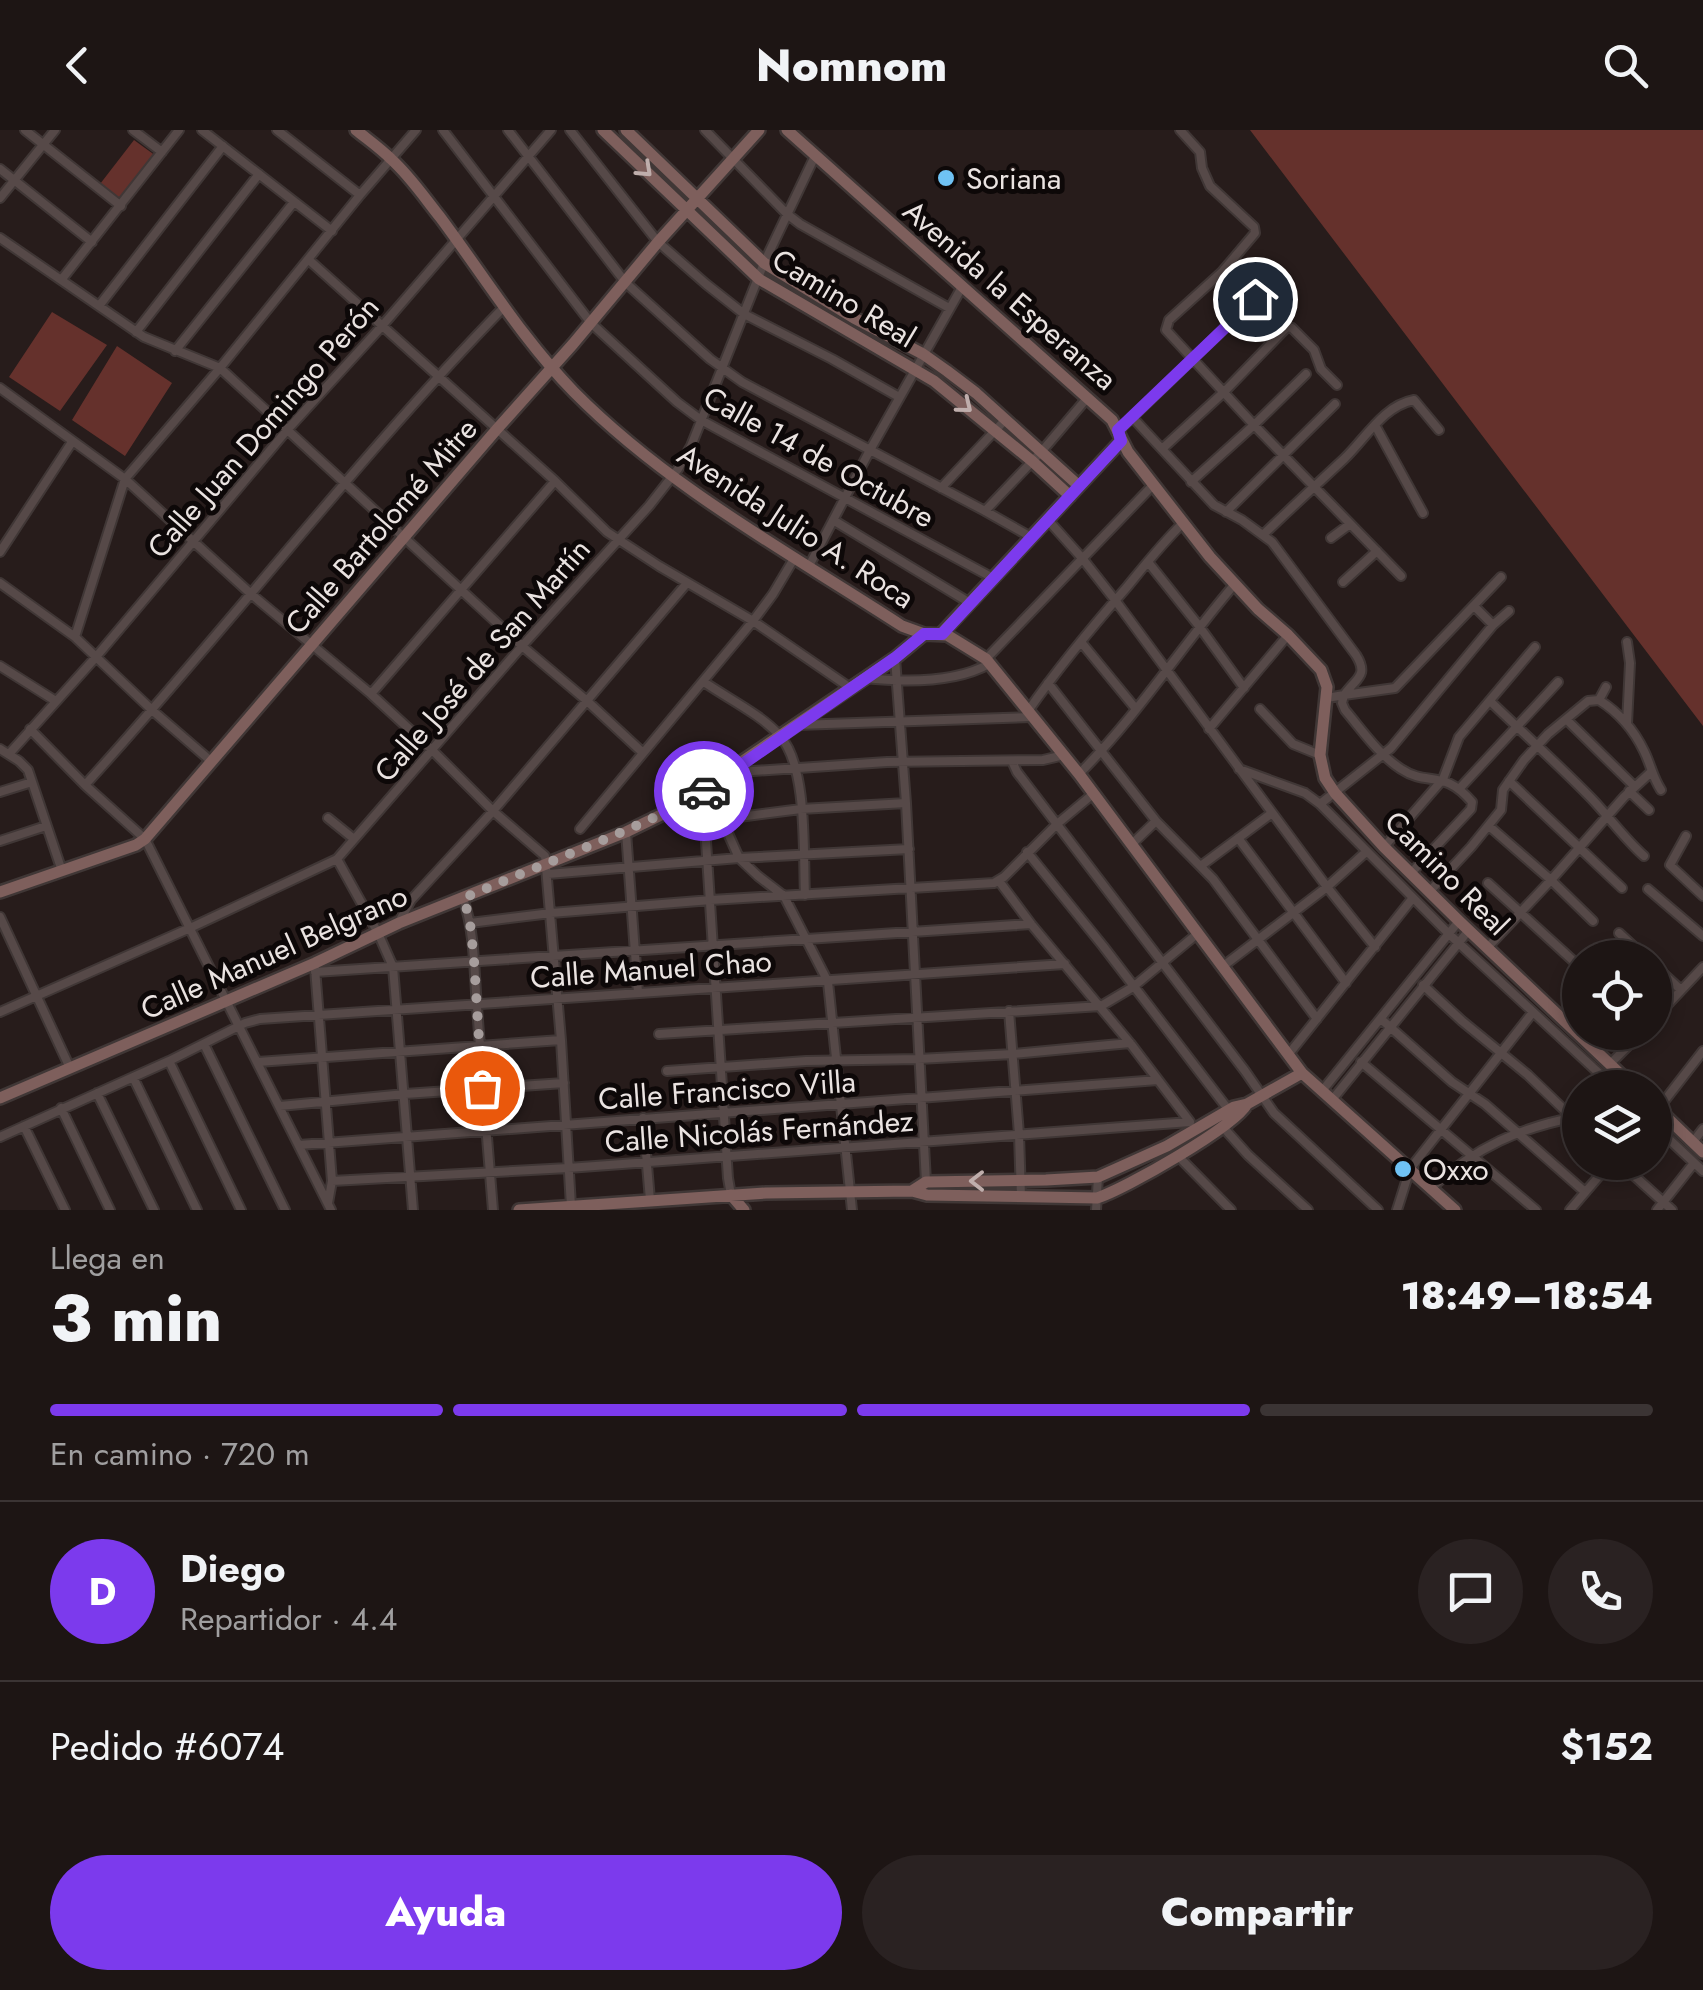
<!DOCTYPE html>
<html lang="es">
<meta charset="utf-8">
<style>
:root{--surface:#1d1514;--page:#2a2222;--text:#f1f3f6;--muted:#a09fa0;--line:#3b3434;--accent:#7c3aed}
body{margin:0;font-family:Jost,sans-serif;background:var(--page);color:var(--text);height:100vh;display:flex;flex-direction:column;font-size:38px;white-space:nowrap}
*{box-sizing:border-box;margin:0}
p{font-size:32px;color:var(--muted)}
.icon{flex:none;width:55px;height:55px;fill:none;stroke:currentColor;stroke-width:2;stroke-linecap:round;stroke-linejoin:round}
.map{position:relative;height:1080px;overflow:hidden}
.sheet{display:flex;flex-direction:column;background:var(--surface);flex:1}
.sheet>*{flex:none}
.buttons{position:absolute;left:1562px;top:810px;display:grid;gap:20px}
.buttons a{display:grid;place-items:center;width:110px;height:110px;border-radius:50%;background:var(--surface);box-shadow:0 5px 15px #0003,0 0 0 2px var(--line);font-size:50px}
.pin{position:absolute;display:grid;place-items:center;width:85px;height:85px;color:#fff;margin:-42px;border:5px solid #fff;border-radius:50%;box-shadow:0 2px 10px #0007}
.courier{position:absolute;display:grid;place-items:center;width:100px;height:100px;margin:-50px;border:8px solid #7c3aed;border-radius:50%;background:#fff;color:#222;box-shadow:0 2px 12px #0007}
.head em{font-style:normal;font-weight:800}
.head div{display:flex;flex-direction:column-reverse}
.head{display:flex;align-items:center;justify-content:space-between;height:170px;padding:0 50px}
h1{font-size:65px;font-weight:800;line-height:75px}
.bar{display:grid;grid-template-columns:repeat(4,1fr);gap:15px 10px;align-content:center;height:120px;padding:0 50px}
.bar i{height:12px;border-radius:8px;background:var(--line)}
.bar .selected{background:var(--accent)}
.bar p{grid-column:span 4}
.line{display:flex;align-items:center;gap:25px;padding:0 50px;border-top:2px solid var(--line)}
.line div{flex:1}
.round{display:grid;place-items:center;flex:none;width:105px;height:105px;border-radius:52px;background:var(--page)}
.action{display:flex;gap:20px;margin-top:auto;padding:20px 50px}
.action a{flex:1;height:115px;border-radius:60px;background:var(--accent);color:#fff;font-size:40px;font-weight:800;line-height:115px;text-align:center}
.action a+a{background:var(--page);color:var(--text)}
header{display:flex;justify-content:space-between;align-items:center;height:130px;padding:0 50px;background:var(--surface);font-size:45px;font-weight:800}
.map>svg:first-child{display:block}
.green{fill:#65312c}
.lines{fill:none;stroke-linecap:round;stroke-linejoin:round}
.street-casing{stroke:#403736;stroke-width:12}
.secondary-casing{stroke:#403736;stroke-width:16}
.street{stroke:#564948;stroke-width:8}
.secondary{stroke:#7e5f5c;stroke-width:11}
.oneway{stroke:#bfaeac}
.done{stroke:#a69d9c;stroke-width:10;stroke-dasharray:0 18}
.route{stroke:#7c3aed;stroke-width:12}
.poi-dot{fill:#6fc2f4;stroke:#0d0808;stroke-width:4}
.labels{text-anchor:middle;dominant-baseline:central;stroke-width:10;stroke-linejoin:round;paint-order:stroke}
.poi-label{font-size:30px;fill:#eae3e1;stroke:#0d0808;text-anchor:start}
.street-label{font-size:30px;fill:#eae3e1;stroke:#0d0808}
</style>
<header><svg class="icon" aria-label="back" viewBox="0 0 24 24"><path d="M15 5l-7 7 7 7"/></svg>Nomnom<svg class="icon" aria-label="search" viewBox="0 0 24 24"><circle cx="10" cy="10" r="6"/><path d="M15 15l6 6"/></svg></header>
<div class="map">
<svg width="1703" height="1080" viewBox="0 0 1703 1080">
<rect width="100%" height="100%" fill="#271c1b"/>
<path class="green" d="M1250 0H1703V596Z
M134 10 156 26 120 71 100 54Z
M52 182 107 215 60 281 9 247Z
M117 216 172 253 125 326 72 290Z"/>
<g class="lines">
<defs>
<path id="street" d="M25 0 121 76
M133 0 162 22
M202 0 332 101
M277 0 360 65
M443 0 591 193 677 272 701 290 993 448
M508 0 626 153 710 229 742 252 985 381 1031 407
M570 0 658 112 706 154 744 184 832 229 899 267
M705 0 787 84 800 94 949 178
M1180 0 1200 22 1202 38 1210 56 1254 97 1255 103 1222 142 1169 190 1166 200 1254 295 1401 446
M0 39 92 112
M0 68 55 0
M0 108 144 207 220 238 522 516 586 570 642 622
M309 130 555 351 607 402 659 436 753 491 849 557
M62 149 179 0
M99 176 223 16
M136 202 259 44
M175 221 294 72
M0 258 125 349 251 464 371 564 432 620 493 681 545 726 561 910 571 1076
M1133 288 1214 375 1242 390 1272 412 1356 525C1369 546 1356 548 1344 565L1327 568
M1375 295 1423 383
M1118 301 1255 169
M1162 319 1224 262 1287 197 1292 198 1314 220 1321 239 1337 255
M1191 352 1254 295 1306 244
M941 358 1006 289
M985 381 1042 321 1088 267
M1226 382 1335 274
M833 390 970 473
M1048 390 1082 428 1115 470 1327 757 1375 817
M1264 404C1290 379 1317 354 1344 329 1366 308 1383 276 1414 270L1439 300
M1331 408 1350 394
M0 422 72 312
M1148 432 1199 496 1244 558
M809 436 870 320 962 157
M1343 452 1377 421
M0 453 75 507 153 581 212 632
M1474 476 1493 495
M75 507 125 349 220 238 360 65 416 0
M1081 512 1136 579
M895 528 906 673 926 1052
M986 529 1154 354
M0 536 54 570
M864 548C902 552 955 553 989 534
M704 552C727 568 762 585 780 606 808 637 803 723 805 765
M1048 553 1156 691 1213 749 1317 889
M371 564 555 351
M1599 570C1618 582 1634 600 1644 621 1651 635 1652 646 1661 660
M1490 571C1524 604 1559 635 1592 669 1610 688 1624 708 1644 726
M1260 579 1293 614 1320 625
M1028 581C1058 538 1092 497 1127 457 1145 435 1163 412 1184 392
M1567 590 1634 656
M1627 594 1630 533 1627 512
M797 595 1032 587
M30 599 85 655 145 709 331 1080
M1209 599 1288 505
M0 619 19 631 28 640 62 741
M9 624 96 527 288 299 382 196 551 0
M1012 631 1017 642 1245 941 1274 983 1378 1080
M1239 639 1305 663 1320 674 1449 804 1615 958
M725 643 887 632 1043 630 1064 625
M1079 644C1137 586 1181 517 1234 455
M716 651 724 689
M1509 651 1622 758
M85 655C228 498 357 328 505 176
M1460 658 1558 552
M1629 661 1649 680
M0 662 32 652
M695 667 727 701 739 728 758 746 784 766 828 852 852 1080
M1320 674 1391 618 1493 495 1509 481
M328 688 354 709
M674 692H701L705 696 728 1048 731 1065
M1489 696 1551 750 1593 791
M726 697 724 689 801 679 906 673
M580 699 753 491 773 464 795 427
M626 702 638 863
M1686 706 1670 735 1703 766
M1238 708 1346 853
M0 711 46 696
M1131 715 1156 691
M1384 717 1443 649 1459 607 1535 517
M1027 722 1103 816 1231 983
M337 729 378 803 393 837 413 1080
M1202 735 1272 683
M1412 742 1471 679 1472 672C1443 638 1428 657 1401 639 1378 624 1362 600 1345 580L1342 573 1344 565 1395 558 1501 447
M548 744 739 728 909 719
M999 751 1031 794 1130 913 1190 992
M1488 753 1580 837
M1648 759 1703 806
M1430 761 1471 717 1501 680 1503 660 1524 630 1548 604 1588 571 1599 570 1606 557
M463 768C475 803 474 840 477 877 482 945 487 1012 493 1080
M0 787 70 938
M399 792 411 770 493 681 687 453
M470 793 551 783 711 770 994 753 1004 747 1057 694 1093 664
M1619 803 1646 828
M1487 818 1551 750 1624 667 1650 643
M1655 836 1681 860
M1222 837 1327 757 1366 722
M315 838 332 1051 328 1073
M315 842 1031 794
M1423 855 1462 891 1528 945 1580 995
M1009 881 1019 1004 1021 1067
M0 882 190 798 337 729 522 516 649 376 678 339 691 316 764 133 815 26
M1655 888 1703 837
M1381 889 1452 952 1485 974 1585 1062
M659 904 1101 876 1133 857 1197 804
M204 914 285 1080
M1288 925 1412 769
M169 931 241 1080
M258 932 561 910
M1361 932 1536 1080
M1610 934 1642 902
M667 941 806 931 918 929 1013 924 1130 913
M133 947 197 1080
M1322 961 1459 791
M97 963 154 1080
M1332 970 1469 800
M280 976 405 964 564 953
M61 978 110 1080
M1658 979 1703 921
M643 988 650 1070
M24 996 65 1080
M1222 996 1248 1025 1308 1080
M1655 996 1703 1041
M0 1007 169 931 245 893 260 889 1065 834
M1693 1012 1703 999
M299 1015 1158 950
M1178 1026 1231 1080
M1619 1032 1672 1080
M332 1051 568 1038 1190 992
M1430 1059C1477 1016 1519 998 1580 986
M1096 1080 1098 1047
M1397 1080 1410 1039 1533 882
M1570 1080 1611 1032
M1657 1080 1694 1033"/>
<path id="secondary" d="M356 0C367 9 380 18 391 29 410 46 424 67 440 87 484 146 523 210 574 262 669 358 790 423 902 496L924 504 947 505 986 529 1079 644 1302 943 1455 1080
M603 0 759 149 934 251 1032 331 1070 366
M626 0 764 133 854 188 923 224 947 241 976 263 1079 356
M787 0 1112 290 1128 322 1210 427 1258 479 1288 505 1321 540 1327 557 1320 625 1325 648 1335 663 1384 717 1459 791 1635 958
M942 503 1121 311
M0 762 136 715 145 709 497 299 573 214 658 112 759 0
M0 968 315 833 399 793 626 702 665 683 695 667 725 643 895 528 924 504
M1655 976 1703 1022
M912 1061 926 1052 1046 1050 1098 1047 1167 1016 1234 977 1247 974 1302 943
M731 1065 744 1080
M519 1080 766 1063 912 1061 927 1065 1097 1068C1125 1059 1234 997 1247 974"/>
</defs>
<use href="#street" class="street-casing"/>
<use href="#secondary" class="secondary-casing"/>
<use href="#street" class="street"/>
<use href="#secondary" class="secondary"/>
</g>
<defs><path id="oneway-chevron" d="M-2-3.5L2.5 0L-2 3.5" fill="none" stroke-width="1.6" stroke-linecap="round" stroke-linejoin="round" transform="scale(2.5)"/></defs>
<g class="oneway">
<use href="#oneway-chevron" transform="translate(645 40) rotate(43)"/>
<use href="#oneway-chevron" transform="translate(965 276) rotate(39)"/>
<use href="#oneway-chevron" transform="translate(977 1051) rotate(180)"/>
</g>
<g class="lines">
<path class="done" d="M482 958 474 830 470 793 464 768C541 734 621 706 696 667L704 661"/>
<path class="route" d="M704 661 895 528 924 504H942L1121 311 1118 300 1255 169"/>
</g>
<g class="poi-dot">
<circle cx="946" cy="48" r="10"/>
<circle cx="1403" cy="1039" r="10"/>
</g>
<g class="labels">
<g class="poi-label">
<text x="966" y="48">Soriana</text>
<text x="1423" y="1039">Oxxo</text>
</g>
<g class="street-label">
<text transform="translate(1010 165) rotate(41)">Avenida la Esperanza</text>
<text transform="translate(844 168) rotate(31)">Camino Real</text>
<text transform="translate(263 297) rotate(-49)">Calle Juan Domingo Perón</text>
<text transform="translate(819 327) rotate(29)">Calle 14 de Octubre</text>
<text transform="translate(381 396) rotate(-49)">Calle Bartolomé Mitre</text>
<text transform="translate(796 396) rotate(33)">Avenida Julio A. Roca</text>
<text transform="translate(482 530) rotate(-49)">Calle José de San Martín</text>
<text transform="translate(1447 743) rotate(45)">Camino Real</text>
<text transform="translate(274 822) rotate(-24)">Calle Manuel Belgrano</text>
<text transform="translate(651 839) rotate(-4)">Calle Manuel Chao</text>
<text transform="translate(727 960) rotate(-4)">Calle Francisco Villa</text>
<text transform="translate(759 1001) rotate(-4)">Calle Nicolás Fernández</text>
</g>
</g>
</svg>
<div class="buttons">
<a><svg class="icon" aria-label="locate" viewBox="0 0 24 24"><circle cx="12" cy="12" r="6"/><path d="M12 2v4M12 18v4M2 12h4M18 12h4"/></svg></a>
<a><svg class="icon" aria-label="layers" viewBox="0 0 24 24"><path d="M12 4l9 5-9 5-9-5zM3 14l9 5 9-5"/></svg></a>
</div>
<div class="pin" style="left:482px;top:958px;background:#ea580c"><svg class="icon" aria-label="bag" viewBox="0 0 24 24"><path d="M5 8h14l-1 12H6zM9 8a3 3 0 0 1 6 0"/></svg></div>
<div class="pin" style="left:1255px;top:169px;background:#1f2937"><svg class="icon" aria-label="home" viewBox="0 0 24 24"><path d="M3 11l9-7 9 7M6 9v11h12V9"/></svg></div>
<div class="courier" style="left:704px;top:661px"><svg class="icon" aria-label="car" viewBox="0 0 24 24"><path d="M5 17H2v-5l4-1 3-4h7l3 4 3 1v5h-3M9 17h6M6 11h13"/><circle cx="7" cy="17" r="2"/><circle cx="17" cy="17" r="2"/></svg></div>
</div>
<section class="sheet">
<div class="head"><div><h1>3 min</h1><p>Llega en</p></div><em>18:49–18:54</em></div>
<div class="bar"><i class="selected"></i><i class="selected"></i><i class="selected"></i><i></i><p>En camino · 720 m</p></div>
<div class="line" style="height:180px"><b class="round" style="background:var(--accent);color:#fff">D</b><div><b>Diego</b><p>Repartidor · 4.4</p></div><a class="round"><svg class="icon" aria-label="chat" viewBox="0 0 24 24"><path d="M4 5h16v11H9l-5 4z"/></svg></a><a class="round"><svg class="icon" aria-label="phone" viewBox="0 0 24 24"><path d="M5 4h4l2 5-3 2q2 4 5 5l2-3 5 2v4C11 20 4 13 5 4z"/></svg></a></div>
<div class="line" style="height:130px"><div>Pedido #6074</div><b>$152</b></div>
<div class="action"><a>Ayuda</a><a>Compartir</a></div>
</section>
